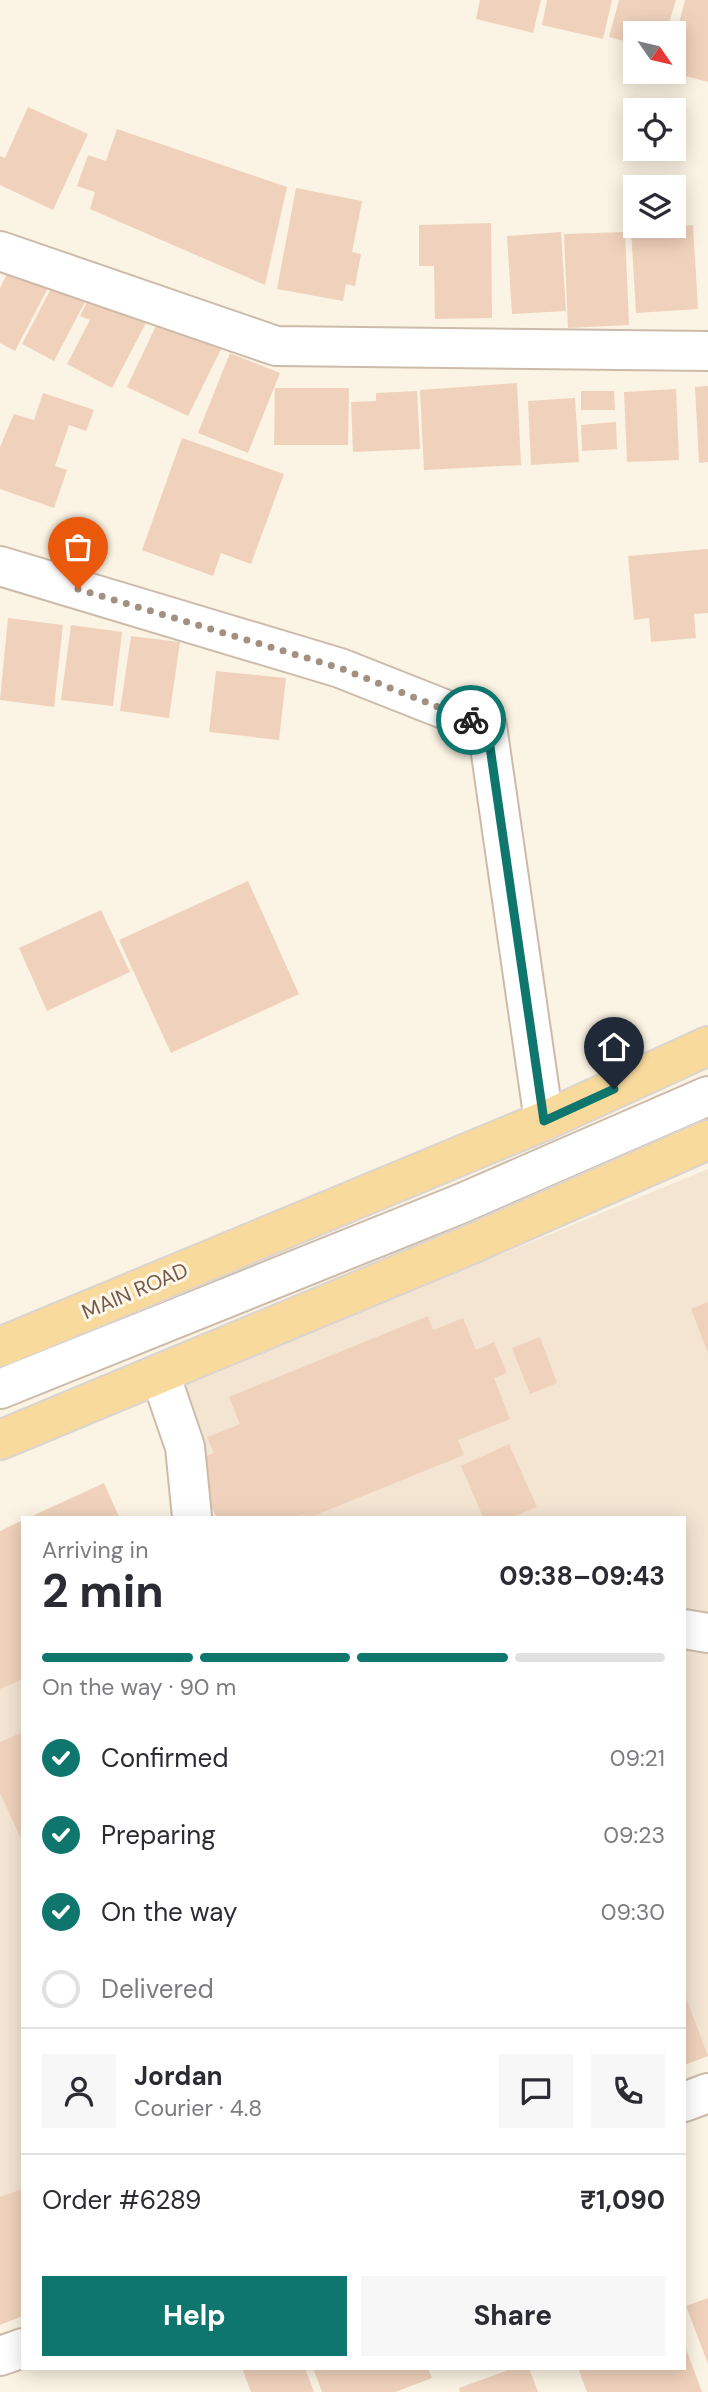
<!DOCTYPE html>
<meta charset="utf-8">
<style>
:root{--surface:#fff;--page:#f7f7f7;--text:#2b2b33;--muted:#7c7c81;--line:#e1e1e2;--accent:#0f766e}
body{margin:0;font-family:"DM Sans",sans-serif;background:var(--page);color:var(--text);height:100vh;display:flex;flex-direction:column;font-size:26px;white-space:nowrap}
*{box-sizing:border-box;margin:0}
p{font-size:23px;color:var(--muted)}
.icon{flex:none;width:38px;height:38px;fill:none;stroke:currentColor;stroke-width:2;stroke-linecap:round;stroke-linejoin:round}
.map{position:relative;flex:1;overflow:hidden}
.panel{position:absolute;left:21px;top:1516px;width:665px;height:854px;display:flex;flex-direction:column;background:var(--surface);border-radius:0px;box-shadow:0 4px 18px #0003}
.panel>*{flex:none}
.needle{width:46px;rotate:124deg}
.buttons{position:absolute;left:623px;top:21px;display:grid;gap:14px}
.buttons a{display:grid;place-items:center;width:63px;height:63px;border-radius:0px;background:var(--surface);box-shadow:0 4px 18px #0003;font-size:35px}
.pin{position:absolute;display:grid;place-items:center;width:60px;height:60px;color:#fff;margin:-72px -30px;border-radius:50% 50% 50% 0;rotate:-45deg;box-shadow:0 0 7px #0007}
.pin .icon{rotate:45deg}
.courier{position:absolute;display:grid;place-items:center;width:70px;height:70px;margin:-35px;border:5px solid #0f766e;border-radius:50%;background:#fff;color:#222;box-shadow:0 2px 9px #0007}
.head em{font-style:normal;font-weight:700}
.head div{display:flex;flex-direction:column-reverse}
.head{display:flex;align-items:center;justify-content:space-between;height:119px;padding:0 21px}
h1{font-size:46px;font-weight:700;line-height:52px}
.bar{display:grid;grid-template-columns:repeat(4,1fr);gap:10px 7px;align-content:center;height:84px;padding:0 21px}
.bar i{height:9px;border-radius:5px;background:var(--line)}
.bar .active{background:var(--accent)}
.bar p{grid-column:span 4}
.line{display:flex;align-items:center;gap:18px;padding:0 21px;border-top:2px solid var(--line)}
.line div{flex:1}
.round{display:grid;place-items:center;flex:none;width:74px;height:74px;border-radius:0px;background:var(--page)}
ol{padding:0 21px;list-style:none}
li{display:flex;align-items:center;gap:21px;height:77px}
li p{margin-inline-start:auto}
li .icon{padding:7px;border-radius:50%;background:var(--accent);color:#fff;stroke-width:4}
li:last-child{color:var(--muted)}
li i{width:38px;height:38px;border:4px solid var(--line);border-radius:50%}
.primary-button{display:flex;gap:14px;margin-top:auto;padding:14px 21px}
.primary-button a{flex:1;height:80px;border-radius:0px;background:var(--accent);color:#fff;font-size:28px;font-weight:700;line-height:80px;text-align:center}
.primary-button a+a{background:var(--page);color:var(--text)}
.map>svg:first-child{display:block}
.residential{fill:#f3e5d2}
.building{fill:#f0d2bc}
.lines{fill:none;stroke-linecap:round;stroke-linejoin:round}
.minor-casing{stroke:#cdbbaa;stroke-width:42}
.major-casing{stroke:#dbd4d0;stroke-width:42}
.minor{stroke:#fff;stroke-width:38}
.major{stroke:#f8da9d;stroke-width:38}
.done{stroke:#a39080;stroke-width:7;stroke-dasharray:0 12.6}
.route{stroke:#0f766e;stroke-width:9}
.labels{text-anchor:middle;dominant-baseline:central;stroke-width:6;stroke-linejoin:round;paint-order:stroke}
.street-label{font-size:21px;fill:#735a4a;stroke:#fff7e9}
</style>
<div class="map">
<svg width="708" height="2392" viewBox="0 0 708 2392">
<rect width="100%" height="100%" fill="#fbf3e3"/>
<path class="residential" d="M708 1169V2056L684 2065V1517H217L180 1387Z
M23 1650V2312L0 2320V1661Z"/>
<path class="building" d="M480 0H541L533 33 476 19Z
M547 0H612L603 39 542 25Z
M619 0H676L666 33H635V44L609 37Z
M685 0H708V82L674 73V42Z
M28 107 88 134 53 210 0 185V156L5 158Z
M117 129 287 187 265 285 90 209 95 192 77 186 88 155 106 161Z
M296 188 362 201 352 252 361 254 355 286 346 284 343 301 277 289Z
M491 223 492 318 435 319 434 266H419V225Z
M693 225 698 309 636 313 631 229Z
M561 232 566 311 512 314 507 236Z
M625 232 629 325 568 328 564 234Z
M12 264 50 284 15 351 0 343V288Z
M55 281 87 298 54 361 22 344Z
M94 288 149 317 112 388 67 364 90 320 80 316Z
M163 311 225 341 188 416 127 387Z
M230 353 280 373 248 453 198 433Z
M517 383 521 465 424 470 420 390Z
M708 386V462L699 463 695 387Z
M275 388H349L348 445H274Z
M676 389 679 460 627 462 624 392Z
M417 391 420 449 353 452 351 402 376 401V393Z
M581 391H614L615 410H581Z
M43 393 94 410 86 431 69 425 55 466 67 470 54 508 0 489V447L14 414 34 420Z
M575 398 579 462 531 465 528 401Z
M616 422 617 449 582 451 581 425Z
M182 438 284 474 251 564 221 553 213 576 142 550Z
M708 549V613L694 614 696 638 651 642 649 618 634 620 628 556Z
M8 618 63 625 54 707 0 700Z
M71 625 122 632 113 706 61 700Z
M131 636 180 642 169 718 120 711Z
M216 671 286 678 279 740 209 732Z
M248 881 299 994 171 1053 119 940Z
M101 910 130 972 47 1011 19 948Z
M708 1302V1353L691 1309Z
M428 1316 433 1330 463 1318 476 1350 494 1342 507 1373 494 1378 510 1419 458 1440 464 1455 311 1517 302 1515 297 1517H216L193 1461 214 1453 207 1437 240 1424 229 1397Z
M540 1337 557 1383 530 1394 512 1348Z
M509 1444 537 1507 513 1517H483L461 1466Z
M104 1483 119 1517H30Z
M23 1520V1679L0 1689V1531Z
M23 1732V1843L0 1793V1742Z
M684 1992 708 2056 684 2065Z
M23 2189V2316L0 2325V2197Z
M708 2298V2364L686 2306Z
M685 2346 702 2392H587L578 2368H684Z
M242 2368H305L314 2392H251Z
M313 2368H428L432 2378 395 2392H322Z
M514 2368H529L538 2392H460L459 2388Z"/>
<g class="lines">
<defs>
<path id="minor" d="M0 251 276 346 708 351
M0 566 340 668 487 726 544 1121
M160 1374 185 1447 192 1517
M0 1389 460 1204 708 1096
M684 1629 708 1633
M684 2102 708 2093
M0 2356 23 2348"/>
<path id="major" d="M0 1347 544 1121 708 1046
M0 1440 474 1243 708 1140"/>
</defs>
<use href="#minor" class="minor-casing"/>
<use href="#major" class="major-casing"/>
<use href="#minor" class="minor"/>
<use href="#major" class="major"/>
</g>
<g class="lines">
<path class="done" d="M78 589 340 668 471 720"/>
<path class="route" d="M471 720 487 726 544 1121 614 1089"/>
</g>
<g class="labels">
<g class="street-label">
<text transform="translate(135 1291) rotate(-23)">MAIN ROAD</text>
</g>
</g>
</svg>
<div class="buttons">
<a><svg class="needle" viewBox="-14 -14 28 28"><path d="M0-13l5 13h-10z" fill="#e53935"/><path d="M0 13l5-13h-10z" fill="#7c7c81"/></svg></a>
<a><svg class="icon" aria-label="locate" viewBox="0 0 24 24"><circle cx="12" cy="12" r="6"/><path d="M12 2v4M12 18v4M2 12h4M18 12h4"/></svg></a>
<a><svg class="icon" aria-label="layers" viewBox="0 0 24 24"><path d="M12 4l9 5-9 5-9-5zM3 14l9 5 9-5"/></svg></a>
</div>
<div class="pin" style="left:78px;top:589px;background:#ea580c"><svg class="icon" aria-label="bag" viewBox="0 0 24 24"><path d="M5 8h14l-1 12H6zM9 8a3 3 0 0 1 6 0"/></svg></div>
<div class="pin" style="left:614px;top:1089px;background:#1f2937"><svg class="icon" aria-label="home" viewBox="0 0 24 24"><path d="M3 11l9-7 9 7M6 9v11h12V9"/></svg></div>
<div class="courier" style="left:471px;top:720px"><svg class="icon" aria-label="bike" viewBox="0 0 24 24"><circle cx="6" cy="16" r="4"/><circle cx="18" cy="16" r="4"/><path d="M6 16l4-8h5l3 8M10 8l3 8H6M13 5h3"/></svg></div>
<section class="panel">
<div class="head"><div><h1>2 min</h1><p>Arriving in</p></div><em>09:38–09:43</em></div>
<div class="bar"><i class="active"></i><i class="active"></i><i class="active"></i><i></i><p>On the way · 90 m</p></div>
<ol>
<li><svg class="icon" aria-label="check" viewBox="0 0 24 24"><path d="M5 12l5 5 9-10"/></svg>Confirmed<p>09:21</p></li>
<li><svg class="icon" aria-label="check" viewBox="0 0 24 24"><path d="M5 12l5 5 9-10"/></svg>Preparing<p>09:23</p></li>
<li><svg class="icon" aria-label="check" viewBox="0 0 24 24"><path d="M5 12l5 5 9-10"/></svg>On the way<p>09:30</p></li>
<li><i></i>Delivered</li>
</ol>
<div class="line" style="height:126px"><a class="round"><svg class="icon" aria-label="person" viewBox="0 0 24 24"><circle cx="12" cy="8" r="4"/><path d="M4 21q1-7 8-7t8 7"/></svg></a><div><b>Jordan</b><p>Courier · 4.8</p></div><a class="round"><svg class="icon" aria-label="chat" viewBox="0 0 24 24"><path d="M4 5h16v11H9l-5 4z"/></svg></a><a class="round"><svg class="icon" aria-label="phone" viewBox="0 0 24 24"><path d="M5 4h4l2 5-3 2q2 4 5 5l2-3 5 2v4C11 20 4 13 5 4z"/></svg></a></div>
<div class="line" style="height:91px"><div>Order #6289</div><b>₹1,090</b></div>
<div class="primary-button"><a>Help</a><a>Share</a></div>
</section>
</div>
